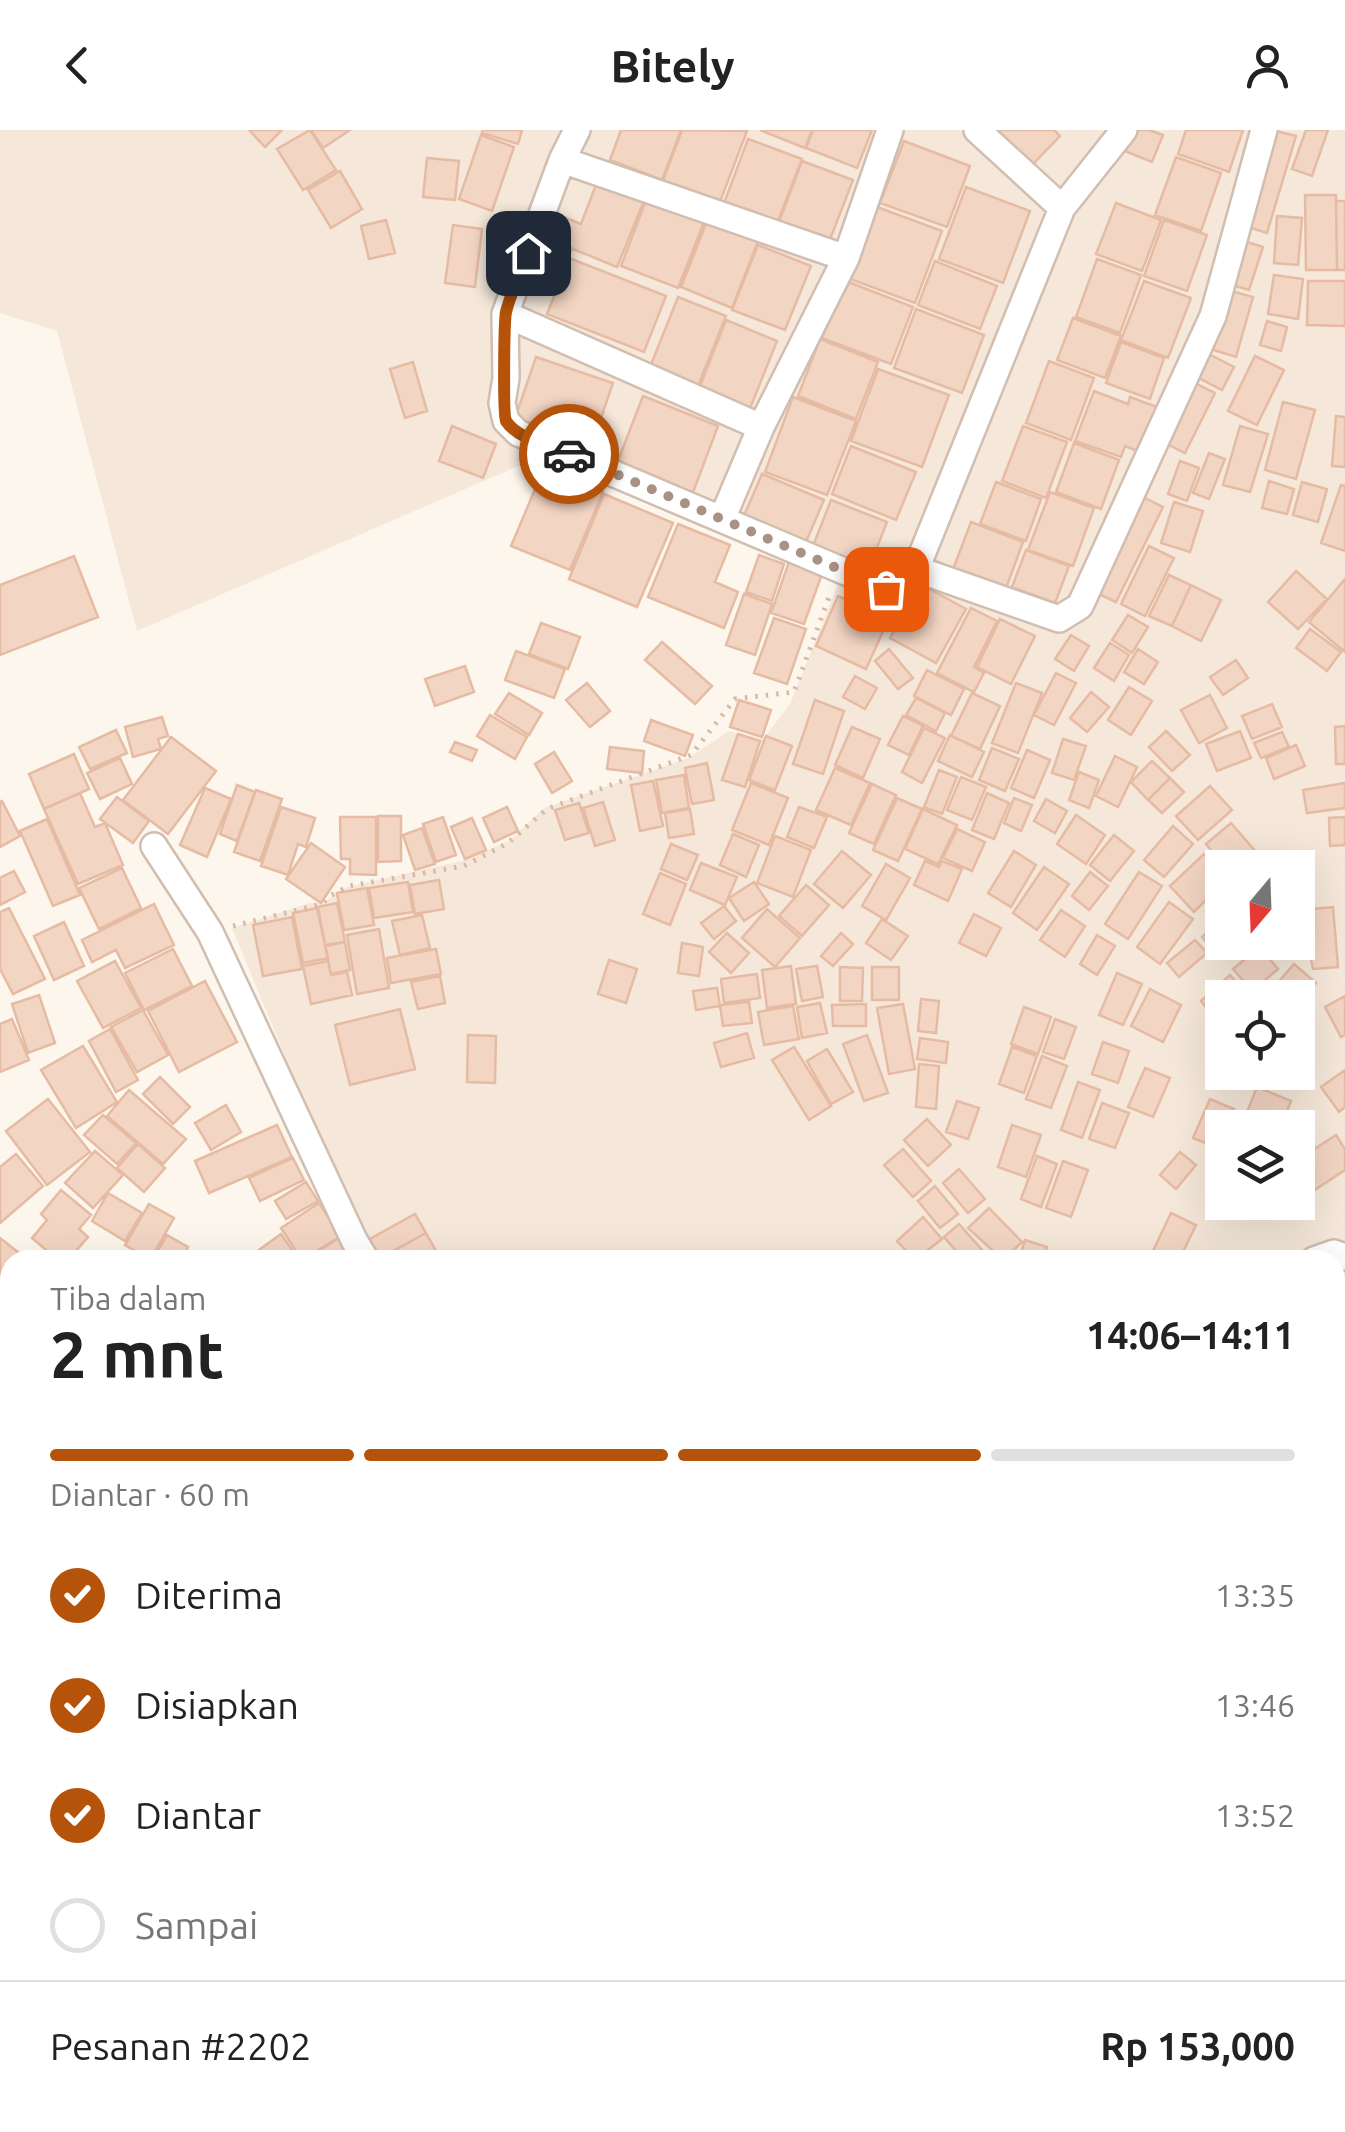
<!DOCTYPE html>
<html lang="id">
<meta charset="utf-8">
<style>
:root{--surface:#fff;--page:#f6f6f6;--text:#222;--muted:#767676;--line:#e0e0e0;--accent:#b45309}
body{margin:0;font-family:Ubuntu,sans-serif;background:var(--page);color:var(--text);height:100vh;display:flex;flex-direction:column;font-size:38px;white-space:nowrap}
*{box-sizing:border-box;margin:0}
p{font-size:32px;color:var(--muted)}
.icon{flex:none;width:55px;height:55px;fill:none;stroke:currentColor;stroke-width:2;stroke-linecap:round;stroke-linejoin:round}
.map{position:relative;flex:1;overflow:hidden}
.side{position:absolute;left:0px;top:1120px;width:1345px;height:882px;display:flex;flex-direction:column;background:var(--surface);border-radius:30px 30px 0 0;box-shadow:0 10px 40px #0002}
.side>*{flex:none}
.needle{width:65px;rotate:199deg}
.fabs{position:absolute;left:1205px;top:720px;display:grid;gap:20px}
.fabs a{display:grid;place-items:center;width:110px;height:110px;border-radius:0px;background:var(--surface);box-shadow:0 10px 40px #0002;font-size:50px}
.pin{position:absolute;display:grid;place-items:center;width:85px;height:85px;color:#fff;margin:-42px;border-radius:20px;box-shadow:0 5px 15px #0006}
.courier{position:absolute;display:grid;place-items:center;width:100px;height:100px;margin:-50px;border:8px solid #b45309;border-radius:50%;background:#fff;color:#222;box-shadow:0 2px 12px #0007}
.summary em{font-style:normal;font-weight:700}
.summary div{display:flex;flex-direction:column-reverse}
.summary{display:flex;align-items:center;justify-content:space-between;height:170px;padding:0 50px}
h1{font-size:65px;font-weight:700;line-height:75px}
.bar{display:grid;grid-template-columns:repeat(4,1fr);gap:15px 10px;align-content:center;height:120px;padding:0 50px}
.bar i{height:12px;border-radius:8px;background:var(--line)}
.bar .current{background:var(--accent)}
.bar p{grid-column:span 4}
.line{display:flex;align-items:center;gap:25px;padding:0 50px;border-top:2px solid var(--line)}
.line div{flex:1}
ol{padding:0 50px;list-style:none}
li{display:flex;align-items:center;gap:30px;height:110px}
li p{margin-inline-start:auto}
li .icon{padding:10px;border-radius:50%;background:var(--accent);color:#fff;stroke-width:4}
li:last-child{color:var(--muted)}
li i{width:55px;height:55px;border:5px solid var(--line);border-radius:50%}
header{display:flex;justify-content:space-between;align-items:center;height:130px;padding:0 50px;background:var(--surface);font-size:45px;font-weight:700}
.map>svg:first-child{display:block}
.residential{fill:#f5e8da;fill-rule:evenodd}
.building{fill:#f3d5c3;stroke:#e6bba3;stroke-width:2.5}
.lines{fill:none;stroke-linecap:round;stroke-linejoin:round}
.lane-casing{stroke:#d1beb0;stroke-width:18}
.street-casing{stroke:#d1beb0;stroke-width:30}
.path{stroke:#d9b8a5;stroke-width:5;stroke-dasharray:2.5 8;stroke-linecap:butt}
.lane{stroke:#fff;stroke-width:12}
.street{stroke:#fff;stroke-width:25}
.done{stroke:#a89285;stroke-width:10;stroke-dasharray:0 18}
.route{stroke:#b45309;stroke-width:12}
</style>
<header><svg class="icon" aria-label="back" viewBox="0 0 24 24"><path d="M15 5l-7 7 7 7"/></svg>Bitely<svg class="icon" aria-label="person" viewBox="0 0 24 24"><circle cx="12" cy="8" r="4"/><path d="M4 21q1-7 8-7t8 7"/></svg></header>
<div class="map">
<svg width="1345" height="2002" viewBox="0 0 1345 2002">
<rect width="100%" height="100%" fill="#fdf6ec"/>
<path class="residential" d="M0 0H1345V1852L1335 1983V1130H369L232 798 310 773 325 772 343 758 469 729 510 710 544 678 688 628 729 601 763 609 790 574 841 447 537 328 137 501 57 201 0 183ZM1222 738H1298V812H1222ZM1222 868H1298V942H1222ZM1222 998H1298V1072H1222Z"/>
<path class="building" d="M249 0H282L265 17Z
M310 0 336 40 303 60 277 19Z
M311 0H350L323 18Z
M483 0H522L518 14 482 3Z
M621 0H681L662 50 610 30Z
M682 0 747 1 718 77 661 56Z
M760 0H812L805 18Z
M813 0H872L857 38 806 18Z
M997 0H1054L1060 6 1033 34Z
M1130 0H1149L1163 5 1152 32 1122 20Z
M1186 0H1243L1229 42 1178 24Z
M1272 0 1296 6 1267 103 1244 96Z
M1306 0H1328L1312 46 1292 39Z
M481 5 514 17 492 81 459 69Z
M748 9 802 29 776 96 723 76Z
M904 11 970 36 947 97 880 73Z
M1176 27 1221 43 1201 101 1155 85Z
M427 28 459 31 455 70 423 67Z
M802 31 853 50 829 112 779 92Z
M340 41 362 79 331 98 308 60Z
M597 52 644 71 617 137 539 105 549 81 581 94Z
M966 57 1030 81 1003 153 939 129Z
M648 65 706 87 678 158 621 136Z
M1305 65H1336L1337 140H1306Z
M1336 71H1345V140H1337Z
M1116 73 1161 90 1142 141 1096 124Z
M877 77 942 101 915 173 850 149Z
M1277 86 1302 88 1298 135 1274 133Z
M386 90 395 123 369 129 361 96Z
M1164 90 1207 105 1187 161 1144 146Z
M707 91 758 111 732 178 681 157Z
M453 95 482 99 475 157 445 153Z
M536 108 571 121 561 145 527 132Z
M1238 109 1263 117 1249 160 1225 153Z
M758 115 811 136 785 200 732 180Z
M569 128 666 166 644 222 547 184Z
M1097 129 1141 145 1120 203 1076 187Z
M935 131 997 156 980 199 918 175Z
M1274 145 1303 149 1298 189 1268 184Z
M843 150 913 177 891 234 822 208Z
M1144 151 1191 168 1168 228 1121 210Z
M1308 151H1345V196L1307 195Z
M1228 160 1253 167 1236 227 1210 219Z
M678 167 726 186 698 256 650 237Z
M916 179 984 205 962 263 894 238Z
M1073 188 1121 206 1105 248 1057 230Z
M726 190 777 211 749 281 698 261Z
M1267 191 1287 197 1281 221 1260 215Z
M820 209 878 232 856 289 798 266Z
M1121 212 1164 228 1150 269 1106 253Z
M1207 223 1234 237 1222 260 1195 246Z
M1255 226 1284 240 1257 295 1228 281Z
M536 227 613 253 590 320 513 294Z
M1049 231 1094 248 1071 310 1026 293Z
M413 232 427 281 405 288 390 239Z
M878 239 949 265 922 337 851 311Z
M1191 251 1215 263 1185 323 1161 311Z
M1094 261 1128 274 1130 267 1157 277 1140 322 1125 316 1121 327 1075 311Z
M643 266 718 296 692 365 616 336Z
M793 267 856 291 827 365 765 342Z
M1283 272 1315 280 1296 349 1265 340Z
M1336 286 1345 287V337L1332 336Z
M452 296 496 314 483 348 439 331Z
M1023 296 1067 312 1046 368 1002 351Z
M1240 296 1268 304 1250 362 1223 355Z
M1074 313 1119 330 1101 379 1056 362Z
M851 316 916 342 896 390 832 364Z
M1209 323 1225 329 1209 369 1193 363Z
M1180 331 1199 338 1187 371 1168 364Z
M544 338 603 362 570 440 511 416Z
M762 344 824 370 805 414 743 388Z
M1269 351 1294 359 1287 384 1262 378Z
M996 352 1041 369 1026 411 980 394Z
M1302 352 1327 359 1318 392 1293 385Z
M1341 355 1345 356V421L1321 413Z
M1050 362 1094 378 1073 436 1028 420Z
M604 364 673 393 637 477 569 449Z
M1141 366 1163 377 1116 472 1094 462Z
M831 370 887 392 867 443 811 421Z
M1174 372 1203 381 1190 422 1161 413Z
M971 392 1023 412 1005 461 952 442Z
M678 394 730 415 715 452 738 462 724 498 648 467Z
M1149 416 1174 428 1145 486 1121 474Z
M1026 420 1069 436 1055 473 1012 457Z
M759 425 784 434 772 471 746 462Z
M74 426 98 487 0 525V455Z
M789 432 822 444 804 494 771 483Z
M1296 441 1327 469 1298 499 1268 472Z
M1169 445 1191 455 1172 496 1149 486Z
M1345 449V522L1309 492Z
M920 454 966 479 936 533 890 508Z
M1191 455 1221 470 1201 511 1172 496Z
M744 464 772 474 755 525 726 515Z
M838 466 889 488 866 539 816 516Z
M971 478 997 491 974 537 984 543 974 562 937 543Z
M1128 485 1148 497 1132 523 1112 510Z
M774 488 806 499 787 554 754 543Z
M1000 489 1035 506 1011 554 977 537Z
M541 493 580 507 568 539 529 524Z
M1310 499 1341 522 1327 541 1296 518Z
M1071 505 1089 516 1074 541 1055 529Z
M662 512 712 556 695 574 645 530Z
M1110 513 1129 525 1114 551 1094 538Z
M889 519 913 548 898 559 875 531Z
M1138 519 1158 532 1144 554 1124 542Z
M516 521 565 539 554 568 505 550Z
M1236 530 1248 548 1223 565 1210 547Z
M465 536 474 562 435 576 425 549Z
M927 540 964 559 951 585 914 566Z
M1056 543 1076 553 1054 595 1034 585Z
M855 546 877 558 865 579 843 567Z
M587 553 610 581 590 597 566 570Z
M1016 553 1042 563 1018 623 992 613Z
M1129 557 1152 571 1131 605 1108 590Z
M1091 562 1109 577 1087 602 1070 588Z
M509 563 542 583 529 605 495 584Z
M972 563 1000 576 980 619 951 606Z
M1210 565 1227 598 1199 613 1181 580Z
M916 568 945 583 936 601 906 585Z
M739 570 771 580 762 607 730 597Z
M815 570 844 581 823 644 793 634Z
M1272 574 1282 597 1252 609 1242 586Z
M490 585 527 607 515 629 477 606Z
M903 586 923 596 909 625 888 615Z
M162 587 168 606 158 609 161 619 133 627 125 597Z
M651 590 693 605 685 626 644 611Z
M1345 596V634H1336L1335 597Z
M852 597 880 609 863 648 835 635Z
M924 598 945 608 922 653 902 642Z
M116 600 127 623 90 639 79 617Z
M1166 601 1190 625 1172 641 1149 617Z
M1240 601 1251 628 1217 641 1206 614Z
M1282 602 1289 617 1261 628 1254 613Z
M738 604 760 611 745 657 722 650Z
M950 605 984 622 972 647 938 631Z
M766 606 792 616 775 660 749 650Z
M171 607 216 641 168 704 123 670Z
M1063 609 1086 616 1074 650 1052 643Z
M455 612 477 620 472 631 450 622Z
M1296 615 1305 636 1274 649 1266 628Z
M610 617 644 621 642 643 607 639Z
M992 618 1019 629 1005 661 979 650Z
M1027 620 1050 630 1034 668 1011 658Z
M554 622 572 651 552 663 535 634Z
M74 624 89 659 44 679 29 644Z
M1115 626 1137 637 1118 677 1096 666Z
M120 628 132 654 100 669 87 643Z
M1152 631 1170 648 1148 670 1131 652Z
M707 633 714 670 692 674 685 638Z
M835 638 870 653 851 695 816 680Z
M939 640 957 647 942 684 924 677Z
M1079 642 1099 650 1089 678 1069 670Z
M684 645 689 678 662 683 656 650Z
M961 647 986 657 972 690 947 680Z
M1170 648 1184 662 1162 683 1148 670Z
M653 651 663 696 640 701 631 655Z
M751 653 788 668 769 715 732 700Z
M1345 653V678L1307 683 1303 660Z
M872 654 896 665 874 714 849 703Z
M237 655 255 662 237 711 220 704Z
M1210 656 1232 680 1198 710 1176 686Z
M205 658 231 669 207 727 180 715Z
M256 660 282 669 260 731 234 722Z
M80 663 95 697 105 693 123 735 78 754 44 679Z
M987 663 1009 673 994 709 972 700Z
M117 667 149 691 133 713 100 689Z
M897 668 922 679 898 731 873 720Z
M1014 668 1032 675 1021 701 1004 693Z
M1046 669 1067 681 1055 703 1034 691Z
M2 671 20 706 0 717V672Z
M603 672 615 710 595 716 583 678Z
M579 673 589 703 565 710 555 680Z
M281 677 315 688 306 717 298 714 288 745 261 736Z
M507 677 518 701 494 712 483 688Z
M799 677 827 687 814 718 787 707Z
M690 679 694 704 669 708 665 683Z
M923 679 957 695 938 734 905 719Z
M1076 685 1105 705 1086 734 1057 714Z
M378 686H401V731L378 732Z
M340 687H376V745L350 744V729H341Z
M443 687 456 725 436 732 423 694Z
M1345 687V715L1330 716 1329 688Z
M472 688 486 720 465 729 451 697Z
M47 689 80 765 53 776 20 701Z
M1231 693 1256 722 1238 738H1226L1206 714Z
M1173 696 1193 714 1164 747 1144 730Z
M422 698 435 734 415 740 403 705Z
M957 699 985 712 972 741 943 728Z
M733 704 759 715 746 747 720 735Z
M1114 705 1134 721 1110 751 1090 735Z
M775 706 811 720 793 767 757 753Z
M311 713 345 737 321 773 286 749Z
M671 714 698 725 687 750 661 739Z
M842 721 871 745 843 778 814 754Z
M1014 721 1036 735 1011 777 988 763Z
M1204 724 1222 743V754L1194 782 1170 756Z
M925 731 939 737 942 731 962 739 948 771 914 755Z
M701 733 737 747 725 775 690 760Z
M886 734 910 748 886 790 862 776Z
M1044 737 1069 754 1037 800 1013 783Z
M122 738 141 778 99 799 79 758Z
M14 741 25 762 0 775V748Z
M1090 742 1108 756 1089 780 1072 766Z
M1139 742 1162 756 1128 809 1105 794Z
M660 743 686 754 670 795 643 784Z
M439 750 444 779 415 784 410 755Z
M408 752 413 782 374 788 369 758Z
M754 752 769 774 744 791 729 768Z
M806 755 829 775 802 806 779 786Z
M367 758 374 795 344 800 337 763Z
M1169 772 1193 789 1160 834 1137 817Z
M337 773 345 812 325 815 318 777Z
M154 774 174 815 125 838 116 820 92 832 82 810Z
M724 776 736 791 714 809 701 793Z
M1333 777 1338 837 1313 839 1300 780Z
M9 778 45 849 13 864 0 839V782Z
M317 778 328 828 303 833 293 783Z
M767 779 800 808 775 837 742 808Z
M1061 780 1085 796 1065 827 1040 810Z
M974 784 1001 798 986 826 959 813Z
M422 785 430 818 400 825 392 791Z
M292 787 302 839 263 846 253 795Z
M882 789 908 806 891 830 866 813Z
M1222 789V812H1234L1219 826 1202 807Z
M64 792 84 836 54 850 34 806Z
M379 799 389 858 357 864 347 805Z
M727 803 749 823 731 843 709 822Z
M841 803 853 814 833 836 821 826Z
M1097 805 1115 816 1097 845 1080 834Z
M1195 810 1207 823 1179 847 1167 833Z
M345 812 350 840 331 844 325 816Z
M682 813 703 817 699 846 678 843Z
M1260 817 1278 839 1252 861 1233 839Z
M173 819 192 856 144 880 125 843Z
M436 819 441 844 391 853 387 828Z
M609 830 637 839 626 873 598 864Z
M115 831 141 878 103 898 77 851Z
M328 831 331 845 347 842 352 865 311 874 303 836Z
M1294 834 1316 853 1298 875V868H1276L1270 862Z
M791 836 796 874 767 878 762 840Z
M817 836 823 867 802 871 796 839Z
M840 837 863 838 862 871H840Z
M872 837H899V870H872Z
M1117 843 1142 854 1123 895 1099 885Z
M757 844 760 868 724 873 721 849Z
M1230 845 1246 863 1242 868H1222V885L1216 890 1201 871Z
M440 846 445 873 418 879 411 852Z
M205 851 237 912 179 942 148 881Z
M717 858 720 876 696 880 693 861Z
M1150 859 1181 875 1163 912 1131 896Z
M39 865 55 913 28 923 12 874Z
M1345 866V905L1341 907 1325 877Z
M921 869 939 871 936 903 918 901Z
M749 872 752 893 723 896 720 875Z
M820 873 827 903 802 908 797 877Z
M866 874V896H833L832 875Z
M903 874 915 939 889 944 877 878Z
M793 876 799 909 764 915 758 882Z
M1024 877 1051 887 1038 924 1011 914Z
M400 879 415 939 350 955 335 895Z
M143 880 168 925 137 942 111 897Z
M12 889 29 930 0 942V894Z
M1055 889 1076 897 1064 929 1043 922Z
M110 899 138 950 116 962 89 911Z
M747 903 754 928 721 937 714 913Z
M468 905 496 906 495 953 467 952Z
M867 905 888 963 864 971 843 914Z
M920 908 948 912 946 933 917 929Z
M1103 912 1129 921 1118 953 1092 944Z
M83 916 117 972 76 998 41 940Z
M794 917 831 976 809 990 772 930Z
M1012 917 1037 926 1024 963 999 954Z
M827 919 853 962 831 974 807 931Z
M1042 926 1067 936 1051 978 1026 969Z
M919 934 939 936 936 979 916 977Z
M1145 938 1170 948 1153 987 1128 977Z
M1345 940V977L1339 982 1321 957Z
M160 947 190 977 173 994 143 964Z
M1078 952 1100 960 1082 1008 1061 1000Z
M1257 957 1291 971 1280 998 1242 995Z
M129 960 186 1009 163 1034 107 986Z
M48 969 90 1022 47 1055 6 1001Z
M1210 969 1234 979 1226 998H1222L1218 1018 1193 1008Z
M957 971 979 978 968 1009 946 1002Z
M1102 973 1129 983 1115 1018 1089 1009Z
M226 975 241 1002 211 1020 195 993Z
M103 985 136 1013 117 1034 84 1005Z
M927 989 951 1015 928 1036 904 1010Z
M277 995 292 1027 209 1063 195 1031Z
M1012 995 1041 1005 1026 1047 998 1037Z
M1303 1003 1314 1020 1298 1030V1006Z
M1336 1005 1345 1019V1040L1310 1063 1298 1043V1030Z
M138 1014 165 1038 144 1062 117 1038Z
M903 1019 931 1051 913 1067 884 1035Z
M95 1021 123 1045 93 1078 65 1053Z
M1180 1022 1196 1035 1176 1059 1160 1045Z
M16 1024 43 1056 0 1093V1037Z
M1037 1026 1057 1034 1041 1077 1021 1069Z
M293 1028 304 1050 260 1071 249 1048Z
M1063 1031 1088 1040 1071 1087 1046 1078Z
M959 1039 985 1069 968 1083 943 1053Z
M306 1052 318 1071 286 1089 275 1071Z
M935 1056 958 1084 940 1098 918 1071Z
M61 1060 91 1085 79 1099 88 1107 68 1130H58L32 1108 47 1090 41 1084Z
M108 1063 142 1083 125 1111 92 1091Z
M319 1073 341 1106 302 1130 281 1098Z
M149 1074 174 1088 150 1130 125 1115Z
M989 1078 1022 1112 1003 1130 968 1098Z
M1171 1083 1196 1095 1179 1130 1153 1121Z
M415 1084 426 1103 378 1129 368 1110Z
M923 1087 942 1109 915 1130 897 1111Z
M959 1094 991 1130H964L944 1107Z
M426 1103 441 1130H394L390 1123Z
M281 1104 299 1130H261L256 1122Z
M167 1105 188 1117 181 1130 154 1128Z
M0 1108 28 1130H10V1161L0 1153Z
M339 1108 354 1130H305Z
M1025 1110 1047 1117 1043 1130H1019Z
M1339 1178 1345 1184V1218L1335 1209V1183Z
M1335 1237 1345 1245V1261L1335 1273Z
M0 1596 10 1600V1627L0 1624Z
M10 1715V1767L0 1764V1744Z
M0 1768 10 1772V1802L0 1804Z
M0 1843 10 1849V1915L0 1910Z
M0 1958 10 1962V1976L1 2002Z
M244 1992H281V1993L278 2002H241Z
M403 1992H770L767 2002H399Z
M833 1992H878L876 2002H830Z
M1042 1992H1080L1077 2002H1039Z
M1165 1992H1227L1229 2002H1167Z"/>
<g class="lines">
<defs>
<path id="lane" d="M817 2002 821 1992"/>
<path id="street" d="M577 0 562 30 505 184 506 248 502 273 506 291 518 303 886 459C901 460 907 450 916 439L1062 78 1124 0
M977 0 1062 78
M562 30 846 128
M505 184 761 297
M722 389 761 297 846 128 890 0
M916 439 1059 489 1080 476 1213 186 1264 0
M154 716 210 802 354 1110 366 1130
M1314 1130 1334 1123 1345 1127
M0 1261C6 1278 6 1295 0 1311
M0 1537 10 1512
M0 1564 10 1567
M0 1687 10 1690
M0 1808 10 1812
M0 1932 10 1936
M175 1992 204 2002
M1308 1992 1311 2002
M34 2002 38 1992
M310 2002 312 1992"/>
</defs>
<use href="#lane" class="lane-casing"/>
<use href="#street" class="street-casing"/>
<path class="path" d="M233 796 322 774 330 766 349 756 464 736 508 713 547 679 691 625 735 569 794 562 831 462"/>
<use href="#lane" class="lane"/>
<use href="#street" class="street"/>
</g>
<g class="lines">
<path class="done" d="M569 324 886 459"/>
<path class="route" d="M528 123C521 142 511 162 506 182 504 193 503 285 506 291 517 309 551 316 569 324"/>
</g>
</svg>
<div class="fabs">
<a><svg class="needle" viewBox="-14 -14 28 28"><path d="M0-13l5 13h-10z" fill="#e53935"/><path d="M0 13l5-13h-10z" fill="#767676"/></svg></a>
<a><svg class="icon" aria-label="locate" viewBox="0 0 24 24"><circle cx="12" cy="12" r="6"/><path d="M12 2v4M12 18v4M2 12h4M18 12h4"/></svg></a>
<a><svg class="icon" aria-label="layers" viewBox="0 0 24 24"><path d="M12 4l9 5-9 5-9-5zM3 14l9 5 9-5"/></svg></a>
</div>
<div class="pin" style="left:886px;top:459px;background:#ea580c"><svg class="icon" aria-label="bag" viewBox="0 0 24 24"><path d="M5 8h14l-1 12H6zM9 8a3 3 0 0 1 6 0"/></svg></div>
<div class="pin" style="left:528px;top:123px;background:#1f2937"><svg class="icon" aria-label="home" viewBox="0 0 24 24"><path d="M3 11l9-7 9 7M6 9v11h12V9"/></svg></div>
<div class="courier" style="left:569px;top:324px"><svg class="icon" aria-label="car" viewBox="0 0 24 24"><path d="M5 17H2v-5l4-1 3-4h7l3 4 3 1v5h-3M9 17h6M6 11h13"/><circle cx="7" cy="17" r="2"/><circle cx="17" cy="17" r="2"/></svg></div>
<section class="side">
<div class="summary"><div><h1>2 mnt</h1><p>Tiba dalam</p></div><em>14:06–14:11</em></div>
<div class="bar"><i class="current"></i><i class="current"></i><i class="current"></i><i></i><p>Diantar · 60 m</p></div>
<ol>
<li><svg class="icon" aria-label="check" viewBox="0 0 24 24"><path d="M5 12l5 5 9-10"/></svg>Diterima<p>13:35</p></li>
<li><svg class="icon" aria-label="check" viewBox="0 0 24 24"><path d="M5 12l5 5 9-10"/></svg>Disiapkan<p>13:46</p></li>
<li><svg class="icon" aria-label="check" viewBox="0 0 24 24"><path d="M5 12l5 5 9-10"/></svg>Diantar<p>13:52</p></li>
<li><i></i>Sampai</li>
</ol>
<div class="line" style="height:130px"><div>Pesanan #2202</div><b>Rp 153,000</b></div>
</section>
</div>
